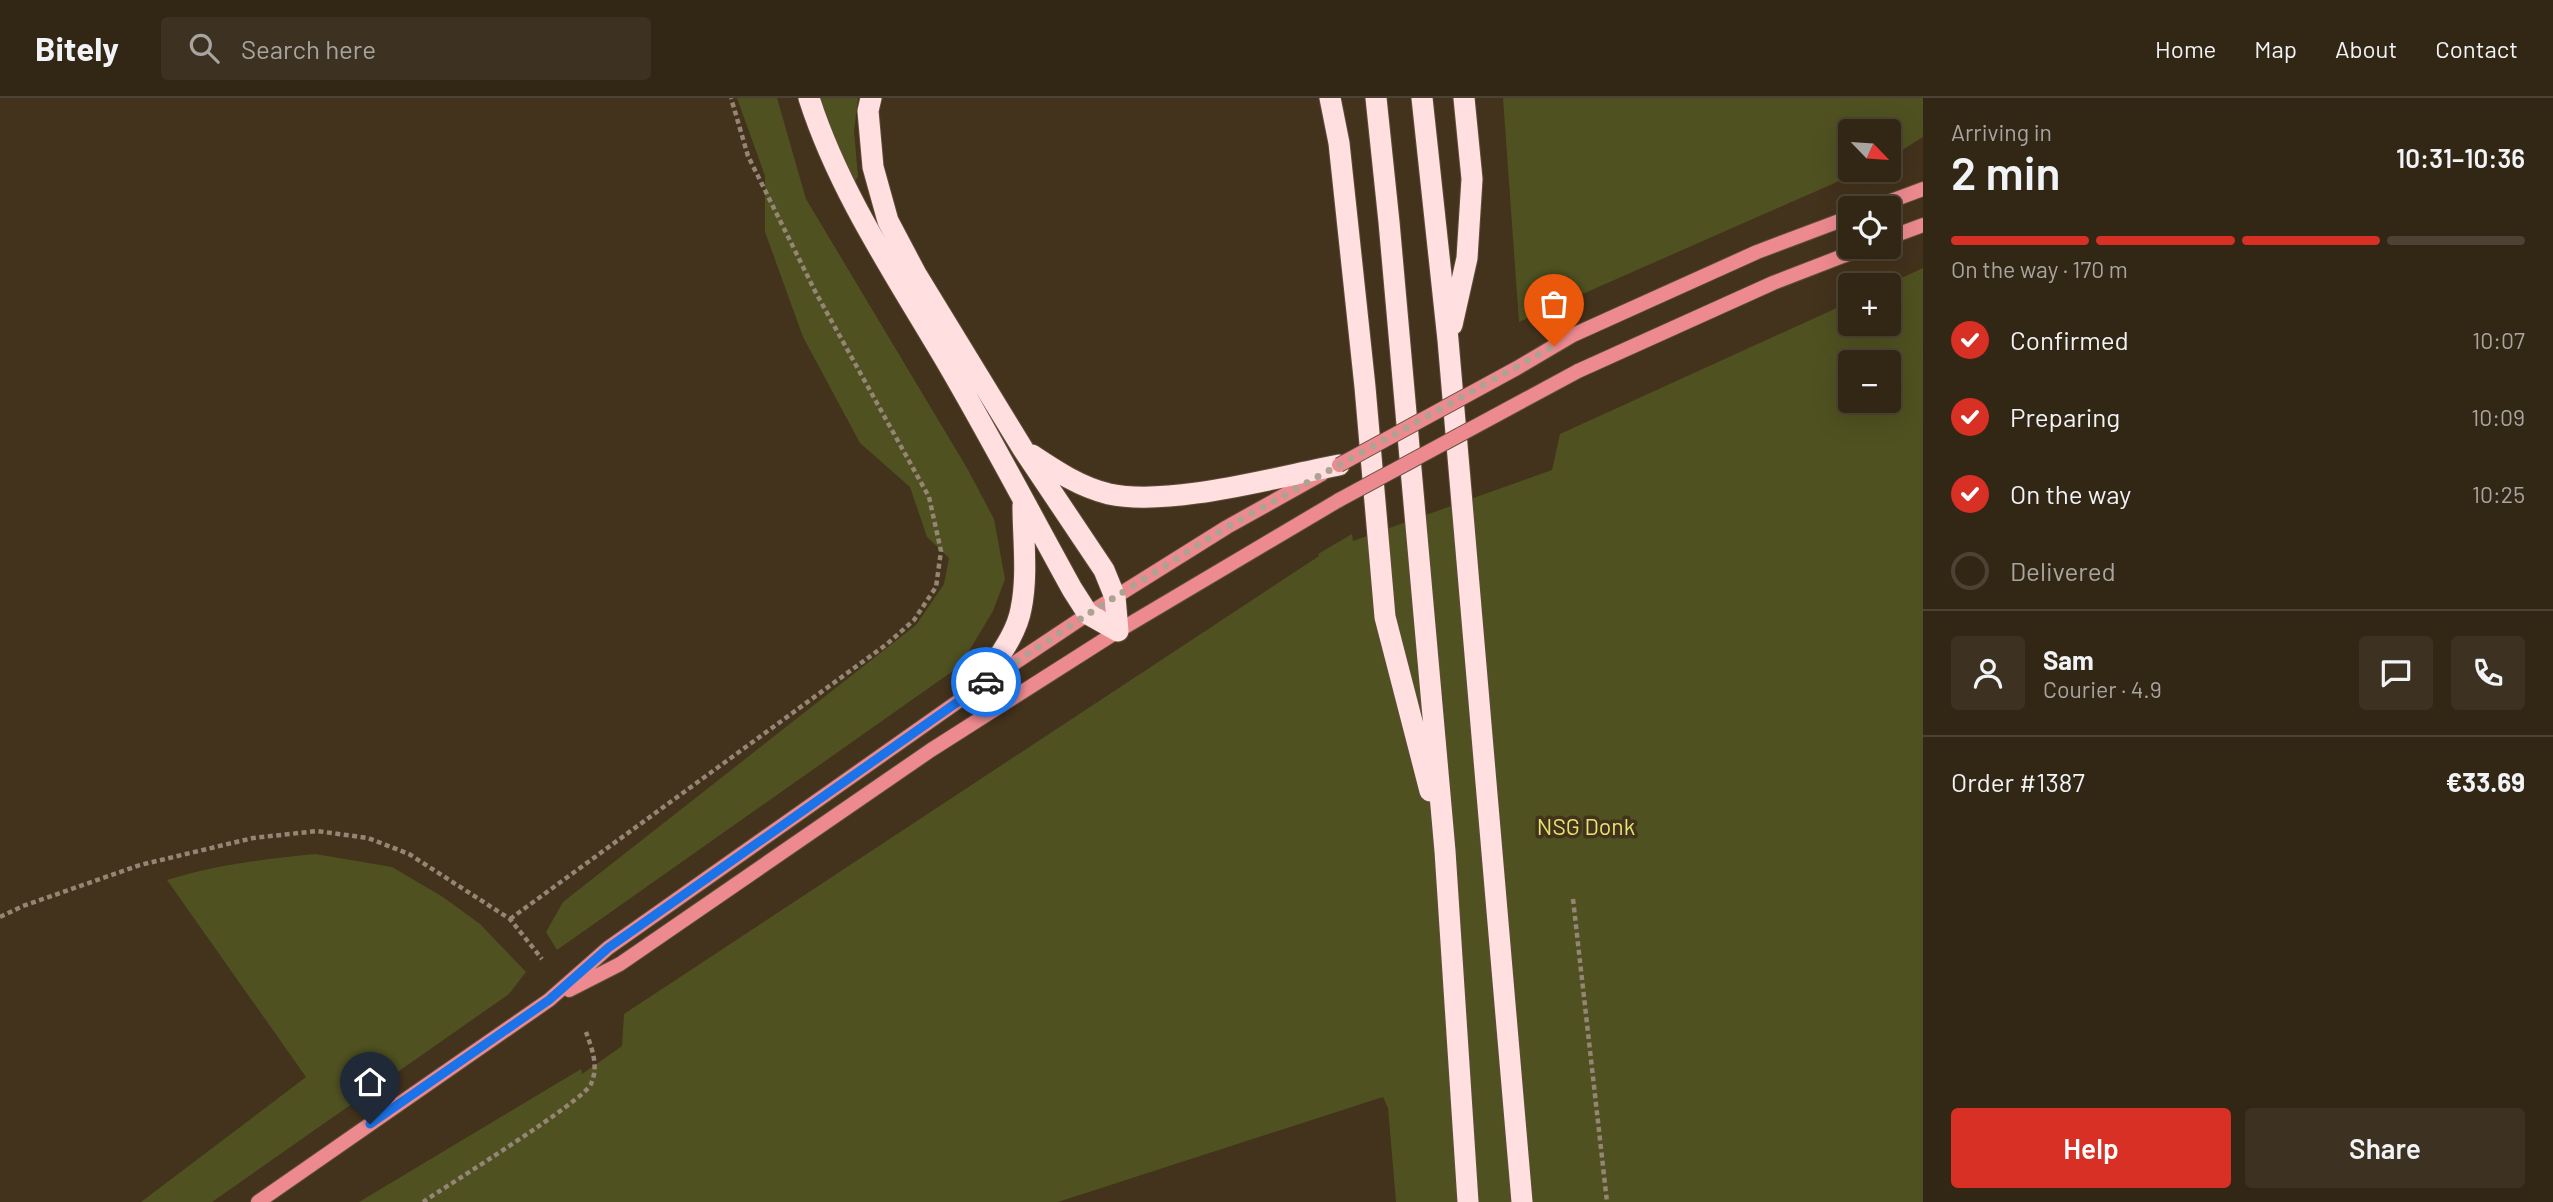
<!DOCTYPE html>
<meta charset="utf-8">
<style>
:root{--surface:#322615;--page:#3d3222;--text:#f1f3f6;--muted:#a8a5a0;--line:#4d4334;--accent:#d93025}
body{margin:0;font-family:Barlow,sans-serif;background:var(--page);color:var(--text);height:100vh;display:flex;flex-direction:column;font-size:26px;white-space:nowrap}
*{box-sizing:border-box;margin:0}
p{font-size:23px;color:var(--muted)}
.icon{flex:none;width:38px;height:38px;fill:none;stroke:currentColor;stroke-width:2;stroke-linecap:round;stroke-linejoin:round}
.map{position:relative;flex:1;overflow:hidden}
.panel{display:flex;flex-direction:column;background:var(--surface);width:630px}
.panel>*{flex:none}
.needle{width:46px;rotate:115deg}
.buttons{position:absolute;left:1838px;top:21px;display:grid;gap:14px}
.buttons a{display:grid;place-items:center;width:63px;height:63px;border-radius:7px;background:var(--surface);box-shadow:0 7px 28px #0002,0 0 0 2px var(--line);font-size:35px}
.pin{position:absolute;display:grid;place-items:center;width:60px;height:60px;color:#fff;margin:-72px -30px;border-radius:50% 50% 50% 0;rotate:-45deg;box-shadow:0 0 7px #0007}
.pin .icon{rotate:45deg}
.courier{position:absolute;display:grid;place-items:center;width:70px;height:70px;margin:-35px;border:5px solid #1a73e8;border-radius:50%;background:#fff;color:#222;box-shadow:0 2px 9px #0007}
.head em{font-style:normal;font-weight:600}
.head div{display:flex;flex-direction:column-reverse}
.head{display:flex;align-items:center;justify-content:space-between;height:119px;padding:0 28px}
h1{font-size:46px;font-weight:600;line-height:52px}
.bar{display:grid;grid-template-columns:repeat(4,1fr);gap:10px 7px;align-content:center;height:84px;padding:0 28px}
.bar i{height:9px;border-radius:5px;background:var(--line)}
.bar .current{background:var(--accent)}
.bar p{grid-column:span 4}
.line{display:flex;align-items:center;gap:18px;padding:0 28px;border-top:2px solid var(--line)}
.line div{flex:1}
.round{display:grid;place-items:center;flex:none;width:74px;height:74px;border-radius:7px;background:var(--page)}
ol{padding:0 28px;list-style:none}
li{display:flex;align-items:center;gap:21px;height:77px}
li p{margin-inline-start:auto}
li .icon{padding:7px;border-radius:50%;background:var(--accent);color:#fff;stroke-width:4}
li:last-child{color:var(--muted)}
li i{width:38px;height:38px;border:4px solid var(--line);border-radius:50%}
.cta{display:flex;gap:14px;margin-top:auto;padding:14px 28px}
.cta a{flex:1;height:80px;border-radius:7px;background:var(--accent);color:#fff;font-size:28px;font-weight:600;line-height:80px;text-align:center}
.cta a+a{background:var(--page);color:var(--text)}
header{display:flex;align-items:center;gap:42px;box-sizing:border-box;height:98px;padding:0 35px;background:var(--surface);border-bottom:2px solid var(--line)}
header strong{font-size:33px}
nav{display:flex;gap:38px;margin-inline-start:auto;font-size:24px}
.search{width:490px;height:63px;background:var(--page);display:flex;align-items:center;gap:18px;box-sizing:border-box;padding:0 24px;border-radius:7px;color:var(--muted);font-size:26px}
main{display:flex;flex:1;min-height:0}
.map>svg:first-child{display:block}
.green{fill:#4f5121;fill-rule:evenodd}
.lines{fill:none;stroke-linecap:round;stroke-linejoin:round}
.secondary-casing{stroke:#5e4e39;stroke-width:16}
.highway-casing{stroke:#5e4e39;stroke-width:23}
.path{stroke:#948574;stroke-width:4.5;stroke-dasharray:5 3.5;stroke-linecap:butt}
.secondary{stroke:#ec8a8f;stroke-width:14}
.highway{stroke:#ffdfdf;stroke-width:21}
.secondary-bridge-casing{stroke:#5e4e39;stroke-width:16;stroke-linecap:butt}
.secondary-bridge{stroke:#ec8a8f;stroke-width:14}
.done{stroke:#afa292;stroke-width:7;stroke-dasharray:0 12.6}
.route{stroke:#1a73e8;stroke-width:9}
.labels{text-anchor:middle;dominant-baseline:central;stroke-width:7;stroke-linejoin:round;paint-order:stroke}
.park-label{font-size:23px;fill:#e1e76e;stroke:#43321c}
</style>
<header>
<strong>Bitely</strong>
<div class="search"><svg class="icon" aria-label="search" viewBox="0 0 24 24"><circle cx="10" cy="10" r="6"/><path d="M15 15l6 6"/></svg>Search here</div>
<nav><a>Home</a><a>Map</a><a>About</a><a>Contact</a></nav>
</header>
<main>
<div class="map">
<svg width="1923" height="1104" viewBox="0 0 1923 1104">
<rect width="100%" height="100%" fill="#43321c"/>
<path class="green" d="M737 0H777L806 101 967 370 994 421 1005 481 993 513 960 568 557 852 546 834 563 804 916 527 944 486 949 460 927 439 910 389 860 345 803 239 765 134V78Z
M819 0H858L854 33 858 79 853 85 843 68Z
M1503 0H1923V39L1888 61V33H1850V72H1864L1519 224Z
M1923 170V1104H1396L1388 1010 1383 999 1058 1104H359L581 971 582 976 622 948 624 916 1319 458 1318 456 1352 436 1353 443 1552 372 1560 336 1850 204V226H1888V187H1886ZM1850 264H1888V303H1850Z
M315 756 392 769 443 799 480 826 526 874 509 896 212 1104H141L306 979 167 782C215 767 265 761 315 756Z"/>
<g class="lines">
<defs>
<path id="secondary" d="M1872 110 1923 91
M1888 140 1923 127
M1573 237 1757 154 1850 119
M1578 273 1773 185 1866 149
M569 892 620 866 931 652 1118 533 1339 402
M258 1104 549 902 608 850 980 588 1088 516 1227 429 1322 376"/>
<path id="highway" d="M809 0C839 94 896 178 946 263 990 338 1030 415 1072 491L1088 516 1118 533
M871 0 868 13 873 69 888 123 916 176 1023 351 1104 472 1115 499 1118 533
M1330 0 1339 45 1365 289 1385 519 1430 693
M1376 0 1389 124 1445 753 1468 1104
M1422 0 1448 242 1522 1104
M1452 227 1467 160 1472 81 1464 0
M1032 357C1056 373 1080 389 1109 396 1170 409 1276 379 1339 367
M980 588C994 564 1016 539 1021 511 1028 478 1023 440 1023 407"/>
</defs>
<use href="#secondary" class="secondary-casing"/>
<use href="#highway" class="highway-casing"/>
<path class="path" d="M1573 801 1607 1104
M0 819 23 808 140 767 253 740 317 733 368 740 409 756 510 821 542 861
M510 821 887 546 914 522 936 489 941 453 929 399 816 195 748 58 731 0
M423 1104C448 1087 584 1003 591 986 599 968 592 951 586 934"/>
<use href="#secondary" class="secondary"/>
<use href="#highway" class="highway"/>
<defs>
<path id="secondary-bridge" d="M1339 367 1517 270 1573 237
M1339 402 1578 273"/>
</defs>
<use href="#secondary-bridge" class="secondary-bridge-casing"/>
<use href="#secondary-bridge" class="secondary-bridge"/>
</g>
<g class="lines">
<path class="done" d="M986 584 1088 516 1227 429 1554 248"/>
<path class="route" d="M370 1026 549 902 608 850 986 584"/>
</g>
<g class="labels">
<g class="park-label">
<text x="1586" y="728">NSG Donk</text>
</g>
</g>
</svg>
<div class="buttons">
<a><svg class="needle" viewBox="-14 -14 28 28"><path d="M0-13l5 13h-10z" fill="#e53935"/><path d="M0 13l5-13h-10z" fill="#a8a5a0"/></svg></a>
<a><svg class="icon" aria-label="locate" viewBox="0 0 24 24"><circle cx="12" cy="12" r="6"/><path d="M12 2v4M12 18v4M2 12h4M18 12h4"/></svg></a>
<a>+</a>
<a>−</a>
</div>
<div class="pin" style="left:1554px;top:248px;background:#ea580c"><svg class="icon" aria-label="bag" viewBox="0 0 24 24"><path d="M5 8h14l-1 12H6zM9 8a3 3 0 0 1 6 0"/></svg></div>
<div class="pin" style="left:370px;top:1026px;background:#1f2937"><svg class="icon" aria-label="home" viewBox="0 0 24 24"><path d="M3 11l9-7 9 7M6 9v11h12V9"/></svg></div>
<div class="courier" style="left:986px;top:584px"><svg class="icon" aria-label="car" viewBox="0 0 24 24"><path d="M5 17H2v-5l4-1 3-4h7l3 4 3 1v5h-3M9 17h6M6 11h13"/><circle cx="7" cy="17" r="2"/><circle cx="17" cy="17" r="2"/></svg></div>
</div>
<section class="panel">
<div class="head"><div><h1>2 min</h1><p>Arriving in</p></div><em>10:31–10:36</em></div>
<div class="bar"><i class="current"></i><i class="current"></i><i class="current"></i><i></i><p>On the way · 170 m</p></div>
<ol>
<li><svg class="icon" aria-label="check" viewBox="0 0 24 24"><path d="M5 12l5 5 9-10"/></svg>Confirmed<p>10:07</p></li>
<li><svg class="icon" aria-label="check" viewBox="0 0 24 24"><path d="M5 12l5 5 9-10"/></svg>Preparing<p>10:09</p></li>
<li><svg class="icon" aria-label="check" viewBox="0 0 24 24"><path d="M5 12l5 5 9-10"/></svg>On the way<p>10:25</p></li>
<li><i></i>Delivered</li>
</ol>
<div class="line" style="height:126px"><a class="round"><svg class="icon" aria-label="person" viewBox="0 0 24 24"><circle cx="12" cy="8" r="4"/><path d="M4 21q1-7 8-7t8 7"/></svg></a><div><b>Sam</b><p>Courier · 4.9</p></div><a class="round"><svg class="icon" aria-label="chat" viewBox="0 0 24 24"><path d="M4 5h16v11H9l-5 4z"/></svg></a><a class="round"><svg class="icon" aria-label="phone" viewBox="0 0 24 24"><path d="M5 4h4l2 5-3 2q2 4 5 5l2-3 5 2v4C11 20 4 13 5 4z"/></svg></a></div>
<div class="line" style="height:91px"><div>Order #1387</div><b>€33.69</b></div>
<div class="cta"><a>Help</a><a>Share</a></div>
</section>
</main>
